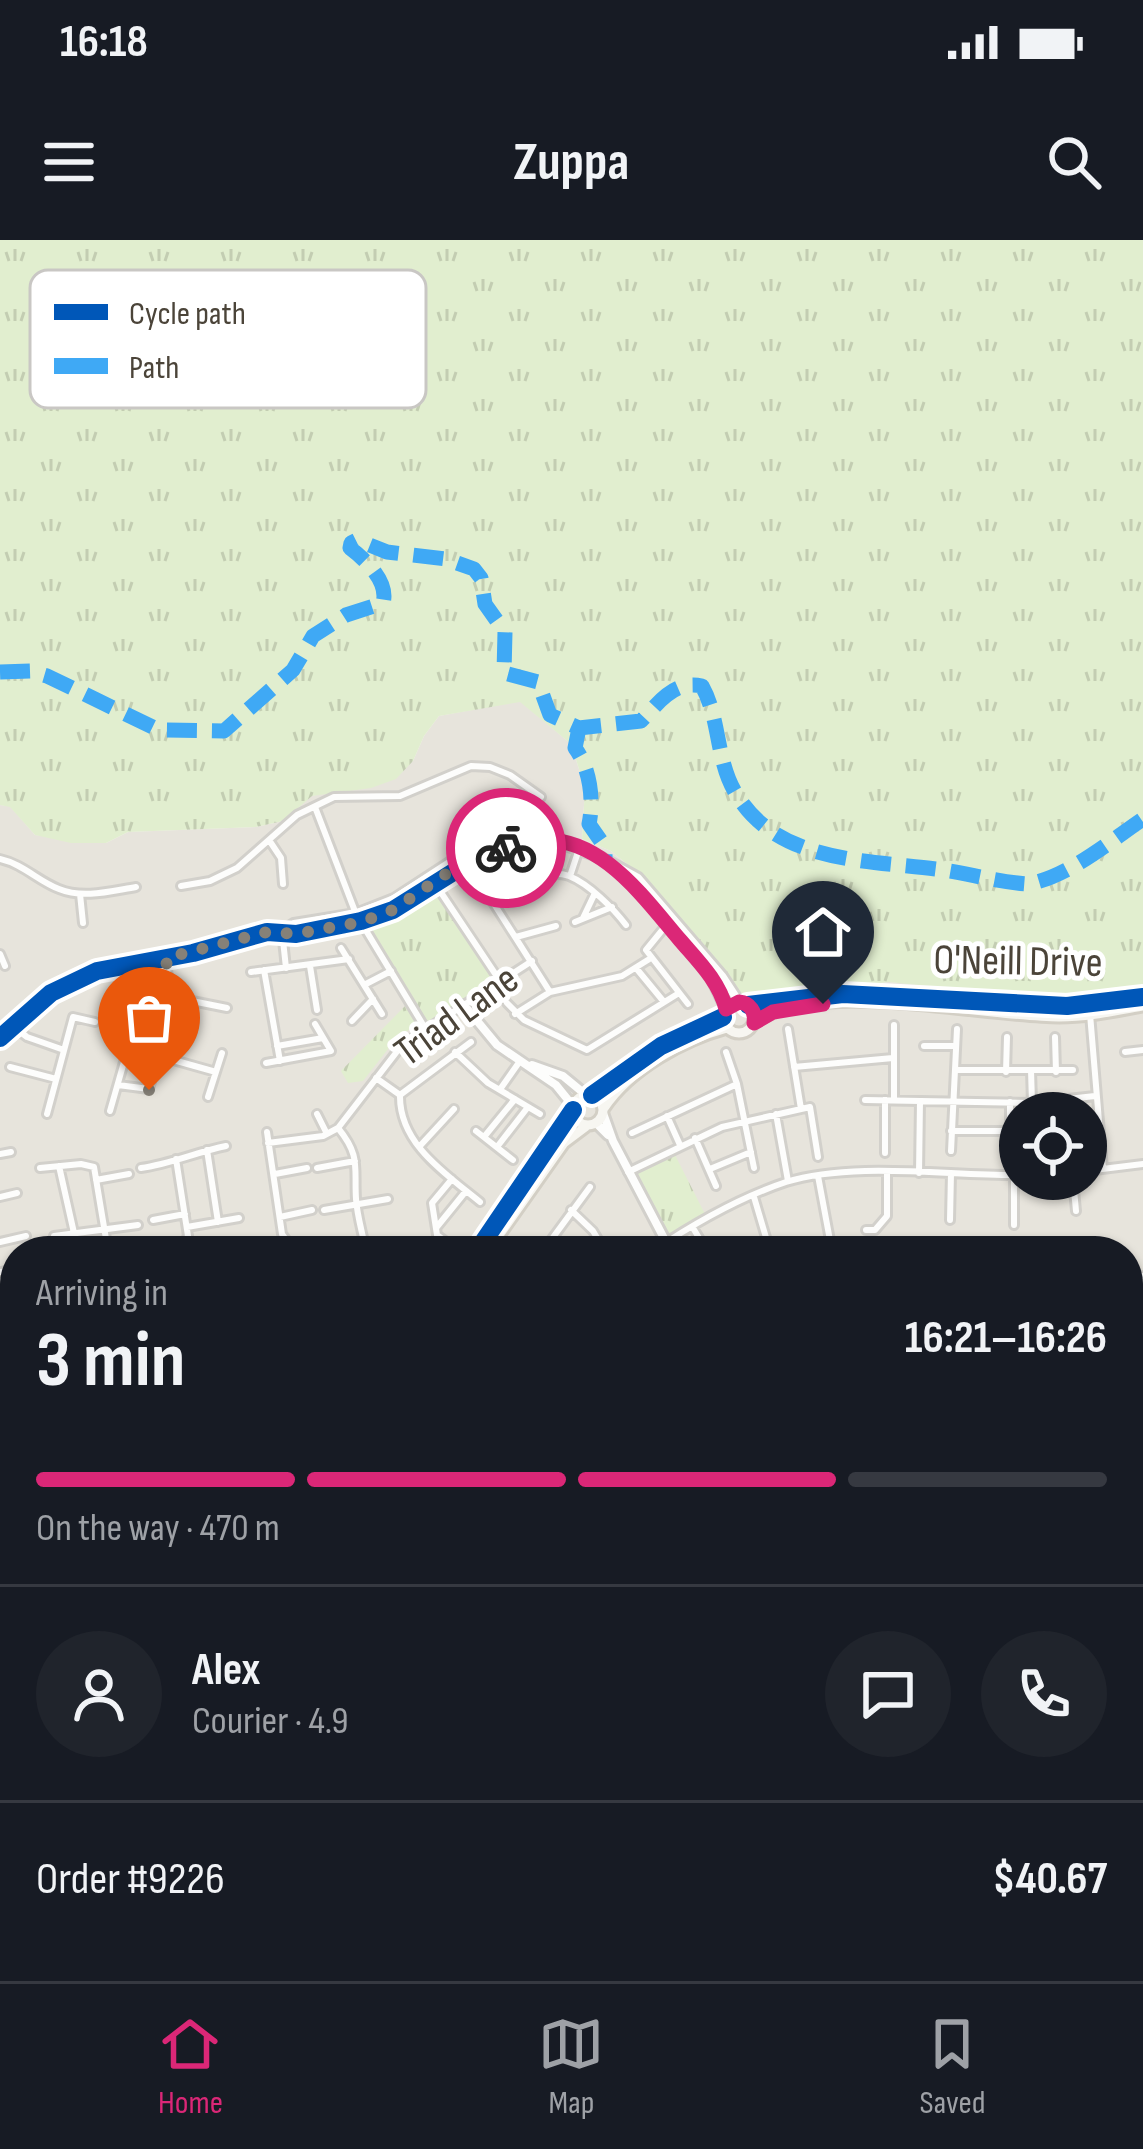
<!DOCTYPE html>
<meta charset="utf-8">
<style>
:root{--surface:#171b24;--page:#20242c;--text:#f1f3f6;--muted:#9ea1a6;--line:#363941;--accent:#db2777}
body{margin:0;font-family:"Sofia Sans Condensed",sans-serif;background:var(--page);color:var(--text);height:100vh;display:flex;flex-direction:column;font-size:45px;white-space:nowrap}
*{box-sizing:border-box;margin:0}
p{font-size:39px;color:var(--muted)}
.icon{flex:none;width:66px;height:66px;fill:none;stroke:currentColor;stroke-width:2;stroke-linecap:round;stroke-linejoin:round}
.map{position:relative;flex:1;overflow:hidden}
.side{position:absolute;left:0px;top:996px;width:1143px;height:747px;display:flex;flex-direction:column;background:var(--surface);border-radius:48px 48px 0 0;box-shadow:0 3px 9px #0004}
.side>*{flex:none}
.buttons{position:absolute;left:999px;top:852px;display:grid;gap:24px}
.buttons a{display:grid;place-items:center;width:108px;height:108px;border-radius:50%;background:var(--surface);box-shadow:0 3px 9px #0004;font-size:60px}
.pin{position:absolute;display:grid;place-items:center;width:102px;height:102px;color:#fff;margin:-123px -51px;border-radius:50% 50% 50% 0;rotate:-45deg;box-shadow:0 0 12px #0007}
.pin .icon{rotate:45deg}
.courier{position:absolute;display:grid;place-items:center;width:120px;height:120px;margin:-60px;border:9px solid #db2777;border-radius:50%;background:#fff;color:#222;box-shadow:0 3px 15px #0007}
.overview em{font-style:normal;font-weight:700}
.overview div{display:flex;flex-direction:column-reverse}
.overview{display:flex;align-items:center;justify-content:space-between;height:204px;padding:0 36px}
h1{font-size:78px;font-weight:700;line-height:90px}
.bar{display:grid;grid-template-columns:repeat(4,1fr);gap:18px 12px;align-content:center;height:144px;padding:0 36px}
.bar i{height:15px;border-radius:9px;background:var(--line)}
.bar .active{background:var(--accent)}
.bar p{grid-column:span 4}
.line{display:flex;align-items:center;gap:30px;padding:0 36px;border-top:3px solid var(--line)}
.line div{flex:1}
.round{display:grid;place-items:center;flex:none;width:126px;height:126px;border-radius:63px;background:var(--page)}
.status{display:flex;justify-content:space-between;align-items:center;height:84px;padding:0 60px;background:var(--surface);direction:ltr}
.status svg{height:33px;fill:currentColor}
header{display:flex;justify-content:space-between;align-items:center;height:156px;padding:0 36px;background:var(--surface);font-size:54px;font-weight:700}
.tabs{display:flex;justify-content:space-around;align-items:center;height:168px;border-top:3px solid var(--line);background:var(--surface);font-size:33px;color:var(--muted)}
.tabs a{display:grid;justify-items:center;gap:6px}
.tabs .active{color:var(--accent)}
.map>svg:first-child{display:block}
.residential{fill:#e7e4dc;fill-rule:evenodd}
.grass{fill:url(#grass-tufts)}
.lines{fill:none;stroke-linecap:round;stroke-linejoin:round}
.stream{stroke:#c0ddf1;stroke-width:3}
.minor-casing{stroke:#d2d0cb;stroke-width:12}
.tertiary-casing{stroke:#d2d0cb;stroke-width:14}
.secondary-casing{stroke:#d3cfc5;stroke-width:15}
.minor{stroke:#fdfdfc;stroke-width:6}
.tertiary{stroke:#fdfdfc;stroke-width:8}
.secondary{stroke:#f7f6f1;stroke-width:9}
.quiet{stroke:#3fa9f5;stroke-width:15;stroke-dasharray:30 15;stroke-linecap:butt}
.cycleway-casing{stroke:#fff;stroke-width:26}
.cycleway{stroke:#0057b8;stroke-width:18}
.done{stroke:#868178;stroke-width:12;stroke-dasharray:0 21.6}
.route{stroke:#db2777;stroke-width:15}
.labels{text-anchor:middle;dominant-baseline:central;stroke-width:10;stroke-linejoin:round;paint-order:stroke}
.street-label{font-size:42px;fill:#4b4439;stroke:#fff}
.key{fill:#fff;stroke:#c9c7c4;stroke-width:3}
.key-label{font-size:33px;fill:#4b4439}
</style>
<div class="status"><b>16:18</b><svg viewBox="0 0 49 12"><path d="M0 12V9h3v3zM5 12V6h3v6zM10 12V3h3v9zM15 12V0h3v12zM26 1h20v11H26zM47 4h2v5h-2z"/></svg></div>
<header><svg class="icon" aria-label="menu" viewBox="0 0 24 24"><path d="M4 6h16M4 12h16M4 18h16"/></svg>Zuppa<svg class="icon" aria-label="search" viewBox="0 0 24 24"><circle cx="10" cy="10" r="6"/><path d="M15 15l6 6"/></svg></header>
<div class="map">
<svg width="1143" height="1741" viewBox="0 0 1143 1741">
<defs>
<pattern id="grass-tufts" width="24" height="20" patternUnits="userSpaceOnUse" patternTransform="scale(3)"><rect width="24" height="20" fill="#e1eecf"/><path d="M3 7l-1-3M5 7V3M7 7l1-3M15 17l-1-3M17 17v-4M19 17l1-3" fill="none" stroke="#c3cdb2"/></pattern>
</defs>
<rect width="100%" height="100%" fill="#f4f2ee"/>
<path class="residential" d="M520 461 571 504 585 548 582 599 611 611 644 638 670 672 700 700 735 758 889 742 1089 757 1143 748V1741H0V565L10 566 35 595 106 603 128 592 256 587 283 581 311 556 336 551 413 521 424 496 439 476ZM1020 873H1086V939H1020ZM15 1011H1128V1728H15Z"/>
<path class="grass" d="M0 0H1143V748L1089 757 1039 758 889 742 735 759 700 700 670 672 644 638 611 611 582 599 585 548 571 504 520 462 439 476 424 496 413 521 396 539 371 548 312 556 283 581 256 587 128 592 106 603H71L35 595 10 567 0 565Z
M434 644 493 741 427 782 368 685Z
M407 764 418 782 392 804 363 841 348 843 341 831Z
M674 913 706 976 666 997 634 933Z
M1128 1475 1142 1483 1143 1490V1715L1128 1722Z"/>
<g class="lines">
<path class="stream" d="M1128 1319H1143
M0 1346 15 1348"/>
<defs>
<path id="minor" d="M315 567 356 674 425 788
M269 600 281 618 283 644
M0 619C23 624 38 641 59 649 83 659 111 651 136 647
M475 634 550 752
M570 636 579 609
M436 645 500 741
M181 646 210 641 237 628 297 575 334 557 400 556 471 526 490 527 510 535 541 557
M485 648C505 643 549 628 569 636 589 644 613 668 626 685
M80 654 83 683
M583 678 594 655
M575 682 612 667
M668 683 646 710 688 764
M282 691 286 728
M516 697 556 686
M341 708 382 774
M0 714 5 726
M310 726 317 770
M636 728 664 762
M264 730 280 821
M251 732 349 719
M364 745 391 731
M172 757 227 768
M127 761 170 774
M507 763 524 780 587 810 679 753
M515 774 550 752 622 736 651 718
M1090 774 1103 929
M352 781 373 759
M14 787 27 797 64 810
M788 789 801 869
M1055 797 1056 832
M277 806 323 798
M924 806H956
M455 812 488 843 540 874
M726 812 737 844 754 928
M1125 812 1143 810
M159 816 216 832
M266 823 331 811 315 784
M10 827 56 839
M794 827 893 818
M955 830H1073
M1031 830 1032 863
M1006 832 1007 797
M376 838 400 855
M118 845 149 849 171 770 166 718
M501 848 520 821
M400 855C399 904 446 934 480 962
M400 855 471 802
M208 857 222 813
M894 859V785
M865 860 1032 863 1095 856
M110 871 140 766
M47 874 73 777 95 782
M317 874 327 894
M776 874 788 941
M667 876 680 905
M338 888C361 916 354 927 356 959 357 975 362 991 365 1007
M476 891 513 920
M951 891H1010
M267 892 282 994 294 1011
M632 893 737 844
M484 897 515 859
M695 898 716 946
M268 903 323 896 338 888 402 805 532 721
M419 907 454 869
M497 907 528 867
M207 910 218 982
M951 911 957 789
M885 913V860
M1010 913V862
M0 914 11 912
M59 926 74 993
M40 928 81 924 94 927 108 1011
M141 928C170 924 197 912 226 906
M317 928 355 921
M710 929 751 912
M1086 931 1143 924
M628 932 722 887 810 867 818 917
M919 933 920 861
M275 934 307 928
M818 936 832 1011
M1073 939 1076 971
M96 940 129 934
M0 957 17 953
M754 957 770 1011
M324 970 388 959
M571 970 593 991 605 1011
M280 977 312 970
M153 980 185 974
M950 980 951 933
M1014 985V935
M187 987 239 978
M436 988 466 951
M693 988 707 1011
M866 990H875L887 976V933
M54 996 138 985
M445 1001 437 995 432 963 452 939
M0 1002 26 996
M162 1011 182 1006 188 996 176 919
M342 1011 394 1002
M543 1011 590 947
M653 1011C693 984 741 957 786 942 855 921 948 936 1020 935
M0 1032 15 1030
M1128 1040 1143 1036
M0 1069 15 1098
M0 1160 15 1178
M0 1207 15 1197
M0 1250 15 1251
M1136 1259 1143 1261
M0 1574 15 1594
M0 1724 15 1683
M387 1728 388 1741
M523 1728 526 1741
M631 1728 644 1741
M681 1728 690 1737
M982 1728V1733
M1029 1728 1032 1739
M39 1741 48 1728
M142 1741 148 1734 154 1741
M592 1741 612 1728
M686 1741 698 1728
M724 1741 734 1728
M803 1741 810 1728"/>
<path id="tertiary" d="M624 633 711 737 726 769
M283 691 294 684 356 674 394 659 466 612 489 602 518 597 562 604 600 617 638 638 722 736 739 762
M464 765 497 805 556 845 573 866
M0 798 51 753 97 731 193 713 267 692 296 694 361 681 393 670 479 616 536 600
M532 825 563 836 586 855
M603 873 613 901 666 1002
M596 883 608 895
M1128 1190 1143 1175
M1128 1207 1143 1188
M0 1521 15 1499
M0 1535 15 1520
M860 1728 899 1741
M1084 1728 1088 1741
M1093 1728 1095 1741
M766 1741 774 1728
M1095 1741 1143 1726"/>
<path id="secondary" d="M724 778a15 15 0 1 1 30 0a15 15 0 1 1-30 0Z
M748 765 843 754 1067 766 1143 757
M754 783C813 738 984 777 1059 777 1088 777 1115 771 1143 766
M573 870a15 15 0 1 1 30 0a15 15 0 1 1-30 0Z
M592 855 661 806 723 777
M604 868C630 829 683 800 727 788
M477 1011 573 870
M488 1011 564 903 588 885
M1128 1334H1143
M1128 1343H1143
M0 1361 15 1365
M0 1371 15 1375
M284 1728 285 1741
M292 1728 293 1741"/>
</defs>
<use href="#minor" class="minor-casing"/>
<use href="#tertiary" class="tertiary-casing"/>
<use href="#secondary" class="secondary-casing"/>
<use href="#minor" class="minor"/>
<use href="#tertiary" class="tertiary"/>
<use href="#secondary" class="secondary"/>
<path class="quiet" d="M0 432 30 431 47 436 159 490 224 491 293 430 313 396 346 375 383 363C389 342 366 320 350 308L351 303 357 300 387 312 446 319 474 329 481 338 485 364 505 392 504 433 538 442 550 475 579 488 641 481C658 464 673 440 702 446 720 478 716 520 735 552 776 623 865 620 936 629 967 633 996 642 1028 644 1068 637 1109 602 1143 579
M579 488 575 508C590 528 594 560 589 584L605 607V620"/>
<defs>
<path id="cycleway" d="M748 765 843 754 1067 766 1143 757
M0 798 51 753 97 731 193 713 267 692 296 694 361 681 393 670 479 616 536 600
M592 855 661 806 723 777
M477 1011 573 870"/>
</defs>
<use href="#cycleway" class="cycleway-casing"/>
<use href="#cycleway" class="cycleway"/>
</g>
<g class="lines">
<path class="done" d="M149 850 171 770 166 718 267 692 296 694 361 682 393 670 456 627 506 608"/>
<path class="route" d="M506 608C515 606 524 602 533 601 598 591 644 658 680 700 698 721 719 741 726 769L739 762C750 763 756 772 754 783L773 772 823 764"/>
</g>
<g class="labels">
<g class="street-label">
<text transform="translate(1018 722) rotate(1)">O'Neill Drive</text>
<text transform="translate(457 776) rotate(-36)">Triad Lane</text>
</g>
</g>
<rect x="30" y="30" width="396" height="138" rx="18" class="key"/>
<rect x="54" y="64" width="54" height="16" fill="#0057b8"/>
<rect x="54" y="118" width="54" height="16" fill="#3fa9f5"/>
<g class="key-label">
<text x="129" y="84">Cycle path</text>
<text x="129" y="138">Path</text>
</g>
</svg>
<div class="buttons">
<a><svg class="icon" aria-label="locate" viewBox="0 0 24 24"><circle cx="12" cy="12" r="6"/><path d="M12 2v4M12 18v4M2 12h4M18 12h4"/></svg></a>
</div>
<div class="pin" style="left:149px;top:850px;background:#ea580c"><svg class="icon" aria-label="bag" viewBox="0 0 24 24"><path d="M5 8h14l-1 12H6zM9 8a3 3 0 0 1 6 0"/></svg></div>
<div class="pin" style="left:823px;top:764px;background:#1f2937"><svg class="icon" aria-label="home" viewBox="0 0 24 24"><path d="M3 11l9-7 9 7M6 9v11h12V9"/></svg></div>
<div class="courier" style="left:506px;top:608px"><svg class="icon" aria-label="bike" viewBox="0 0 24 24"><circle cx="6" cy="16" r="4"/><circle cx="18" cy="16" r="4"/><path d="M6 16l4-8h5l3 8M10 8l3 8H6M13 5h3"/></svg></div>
<section class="side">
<div class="overview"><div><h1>3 min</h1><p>Arriving in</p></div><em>16:21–16:26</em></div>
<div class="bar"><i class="active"></i><i class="active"></i><i class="active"></i><i></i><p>On the way · 470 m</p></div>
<div class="line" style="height:216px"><a class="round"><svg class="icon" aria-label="person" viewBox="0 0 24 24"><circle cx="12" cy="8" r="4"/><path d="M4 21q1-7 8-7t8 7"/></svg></a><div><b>Alex</b><p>Courier · 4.9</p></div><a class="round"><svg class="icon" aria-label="chat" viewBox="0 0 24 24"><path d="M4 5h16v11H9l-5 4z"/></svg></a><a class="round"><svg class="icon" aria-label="phone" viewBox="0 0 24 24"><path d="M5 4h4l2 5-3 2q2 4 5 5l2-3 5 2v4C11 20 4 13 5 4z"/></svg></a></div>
<div class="line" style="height:156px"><div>Order #9226</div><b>$40.67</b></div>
</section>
</div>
<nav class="tabs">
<a class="active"><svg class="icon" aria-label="home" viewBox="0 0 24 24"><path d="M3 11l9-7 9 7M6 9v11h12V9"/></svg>Home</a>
<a><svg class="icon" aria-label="map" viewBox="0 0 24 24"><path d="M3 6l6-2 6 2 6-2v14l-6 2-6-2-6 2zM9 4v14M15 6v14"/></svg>Map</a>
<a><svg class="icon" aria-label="saved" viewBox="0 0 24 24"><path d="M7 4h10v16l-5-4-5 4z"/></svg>Saved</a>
</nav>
